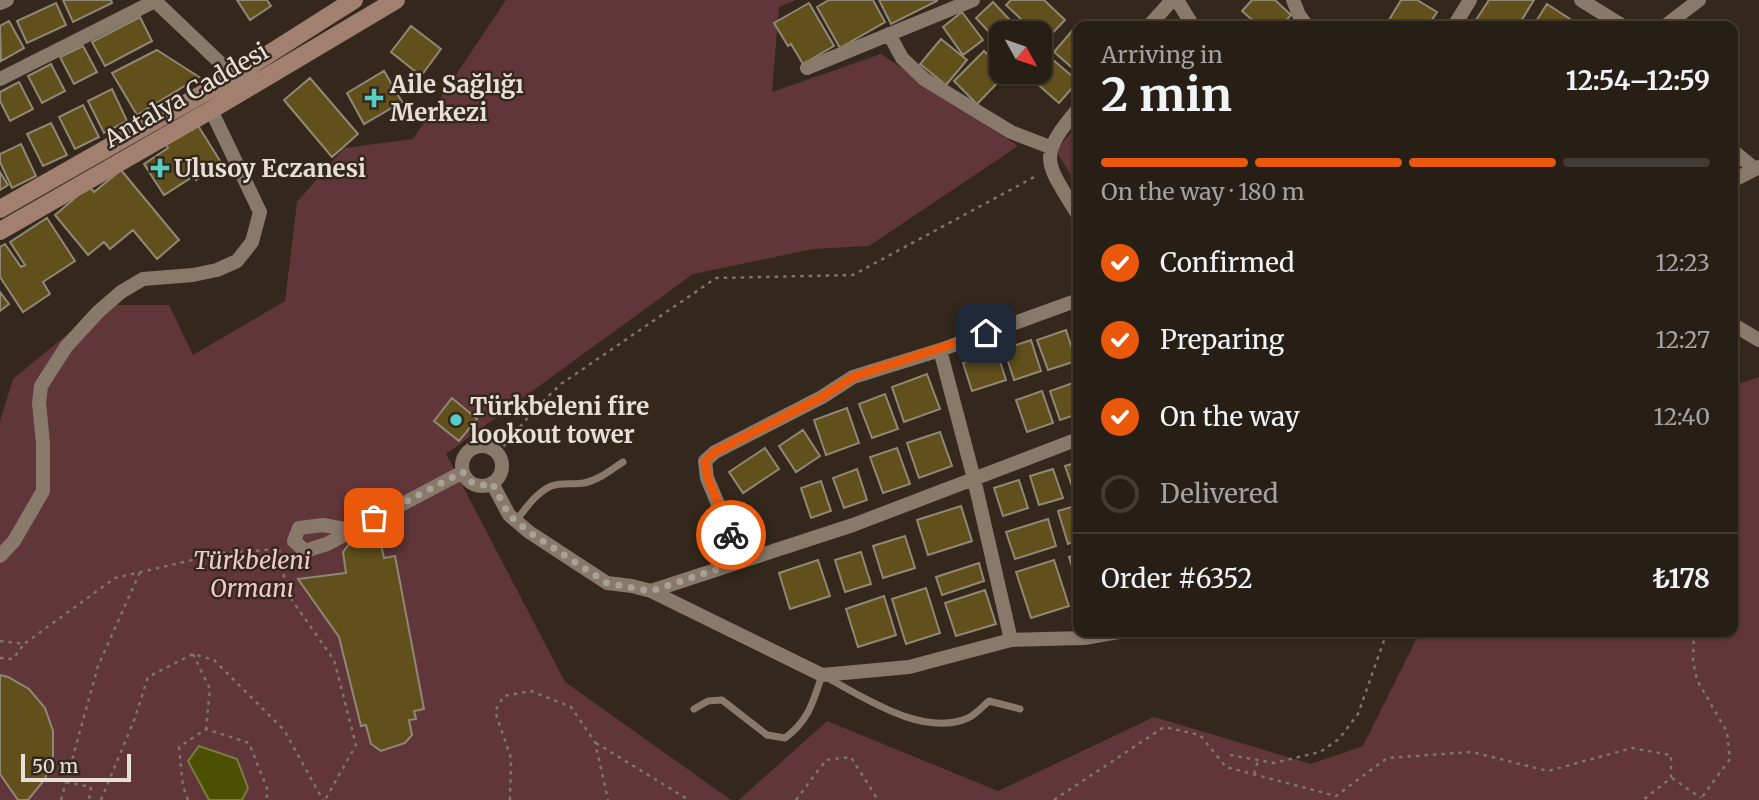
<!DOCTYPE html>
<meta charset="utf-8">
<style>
:root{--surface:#271e15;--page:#2f271e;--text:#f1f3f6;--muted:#a4a2a0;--line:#433c34;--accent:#ea580c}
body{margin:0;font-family:Merriweather,serif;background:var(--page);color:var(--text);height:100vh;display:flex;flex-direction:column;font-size:26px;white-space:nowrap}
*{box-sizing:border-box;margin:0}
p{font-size:23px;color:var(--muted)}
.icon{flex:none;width:38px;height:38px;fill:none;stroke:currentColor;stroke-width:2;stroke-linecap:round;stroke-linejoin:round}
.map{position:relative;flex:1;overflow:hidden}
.details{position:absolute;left:1073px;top:21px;width:665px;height:616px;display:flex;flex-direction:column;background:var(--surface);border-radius:14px;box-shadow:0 2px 5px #0004,0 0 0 2px var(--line)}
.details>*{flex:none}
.needle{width:46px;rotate:130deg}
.controls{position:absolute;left:989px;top:21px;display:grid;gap:14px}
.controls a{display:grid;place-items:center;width:63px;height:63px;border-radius:14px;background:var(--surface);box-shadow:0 2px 5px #0004,0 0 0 2px var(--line);font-size:35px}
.scale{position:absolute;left:21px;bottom:18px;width:110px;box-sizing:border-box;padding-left:7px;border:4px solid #e8e0d8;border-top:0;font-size:19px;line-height:24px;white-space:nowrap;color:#e8e0d8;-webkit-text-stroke:5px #34281c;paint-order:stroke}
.pin{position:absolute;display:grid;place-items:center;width:60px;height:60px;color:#fff;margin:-30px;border-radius:14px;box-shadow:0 4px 10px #0006}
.courier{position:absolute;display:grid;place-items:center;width:70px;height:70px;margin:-35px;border:5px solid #ea580c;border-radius:50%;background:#fff;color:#222;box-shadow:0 2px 9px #0007}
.headline em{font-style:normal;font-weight:700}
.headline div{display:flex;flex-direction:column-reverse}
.headline{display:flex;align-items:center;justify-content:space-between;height:119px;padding:0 28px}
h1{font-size:46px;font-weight:700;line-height:52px}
.bar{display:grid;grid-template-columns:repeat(4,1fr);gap:10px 7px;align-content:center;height:84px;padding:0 28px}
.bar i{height:9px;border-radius:5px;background:var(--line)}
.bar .active{background:var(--accent)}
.bar p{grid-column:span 4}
.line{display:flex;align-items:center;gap:18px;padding:0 28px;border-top:2px solid var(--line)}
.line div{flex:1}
ol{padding:0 28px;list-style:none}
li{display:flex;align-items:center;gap:21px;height:77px}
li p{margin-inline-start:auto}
li .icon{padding:7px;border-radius:50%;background:var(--accent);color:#fff;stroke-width:4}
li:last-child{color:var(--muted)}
li i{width:38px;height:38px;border:4px solid var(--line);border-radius:50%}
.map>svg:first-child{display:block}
.green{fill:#60363a}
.water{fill:#4b5003;stroke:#7a7b43;stroke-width:2}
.building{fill:#62501c;stroke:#8f8876;stroke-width:2}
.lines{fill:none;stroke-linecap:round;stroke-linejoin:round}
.path{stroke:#7e7469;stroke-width:2.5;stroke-dasharray:3.5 5;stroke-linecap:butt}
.lane{stroke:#88796b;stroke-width:7}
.street{stroke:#88796b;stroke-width:14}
.secondary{stroke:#a2806f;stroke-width:18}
.done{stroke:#a9a096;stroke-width:7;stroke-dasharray:0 12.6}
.route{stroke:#ea580c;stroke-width:9}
.poi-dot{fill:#55cec5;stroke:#34281c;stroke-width:2.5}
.labels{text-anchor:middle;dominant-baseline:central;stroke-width:5;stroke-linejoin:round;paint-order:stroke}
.poi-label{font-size:24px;font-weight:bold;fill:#e8e0d8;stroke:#34281c;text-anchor:start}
.street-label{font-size:24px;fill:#e8e0d8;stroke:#34281c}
.park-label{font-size:24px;font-style:italic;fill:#f3c8ca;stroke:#34281c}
</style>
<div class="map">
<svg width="1759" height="800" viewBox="0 0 1759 800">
<rect width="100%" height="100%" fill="#34281c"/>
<path class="green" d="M506 0H796L779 7 772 92 881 54 1018 146 869 246 813 249 693 274 446 454 565 682 731 800H0V421L13 379 103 305H169L193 355 285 301 297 202 344 148 413 139Z
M1078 125V188L1056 150Z
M1759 377V800H739L827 721 998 791 1154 717 1311 764 1363 746 1420 632H1732L1733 386Z"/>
<path class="water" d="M199 746 237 759 248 788 242 800H209L188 761Z"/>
<path class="building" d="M63 0H111L112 3 73 22Z
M237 0H267L271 6 250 20Z
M829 0H873L885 22 840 48 817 7Z
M879 0H937V1L891 24Z
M1011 0H1044L1065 20 1045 41 1040 33H1036L1006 5Z
M1252 0H1275L1291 15 1281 26H1259L1242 11Z
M1401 0H1417L1437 12 1428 26H1388L1386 25Z
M1489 0H1534L1518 26H1472Z
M993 2 1022 33H1001V45L976 18Z
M56 3 66 25 27 43 17 21Z
M809 3 834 46 803 64 791 44 788 46 774 23Z
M1547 4 1570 19 1565 26H1533Z
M962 12 983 40 963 55 943 27Z
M140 17 152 41 105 66 92 42Z
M9 21 24 48 1 61 0 26Z
M411 26 441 49 421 76 391 52Z
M1072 31 1078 36V73L1054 52Z
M941 39 967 60 946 85 920 64Z
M83 46 97 72 74 84 60 57Z
M157 50 199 77 137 115 112 73Z
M984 51 1001 67V72L1007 73 977 104 954 81Z
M1046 54 1078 81 1059 103 1027 75 1030 72H1040V61Z
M51 64 65 91 42 103 28 76Z
M384 71 402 102 364 124 347 93Z
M310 78 358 134 332 157 284 100Z
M19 82 33 109 10 121 0 101V92Z
M112 89 127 121 104 133 88 101Z
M83 105 99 137 75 149 59 117Z
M51 123 67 155 43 166 27 134Z
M197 124 222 164 196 180 194 176 164 195 144 164 168 148 165 144Z
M21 144 36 176 12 188 0 162V154Z
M121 170 179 240 157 259 133 230 110 249 104 242 88 255 55 215 89 186 94 192Z
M0 172 8 185 0 190Z
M47 218 75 261 43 282 50 294 23 312 0 277V247L5 244 21 267 25 265 10 242Z
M0 292 9 304 0 311Z
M1066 330 1076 361 1048 370 1037 340Z
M1031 340 1041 371 1014 380 1004 349Z
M997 352 1006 380 972 391 963 363Z
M927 374 940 409 904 422 892 387Z
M1073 383 1078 398V414L1060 420 1050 391Z
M1042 391 1053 423 1027 432 1016 400Z
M885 394 898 429 872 438 859 404Z
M452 398 477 419 459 441 434 421Z
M847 408 859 443 826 455 814 420Z
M803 430 820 456 796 472 779 446Z
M940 432 952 466 919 478 907 443Z
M765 448 779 469 743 493 729 472Z
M897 448 910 484 883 493 870 457Z
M1078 462V491L1074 492 1065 466Z
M857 469 867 500 844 508 833 478Z
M1053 469 1063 498 1039 505 1030 476Z
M1019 480 1028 508 1003 516 994 488Z
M821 481 831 511 811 518 801 488Z
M1078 505V540L1068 544 1058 511Z
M961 506 972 541 928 555 917 520Z
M1048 519 1056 546 1015 559 1006 532Z
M374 535 380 540 384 558 395 556 424 709 414 711 416 719 409 720 412 735 405 743 381 751 371 744 366 725 361 726 339 637 298 579 346 573 343 552 349 544Z
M905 536 915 568 883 578 873 546Z
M861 552 871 584 845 592 835 560Z
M1078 554V585L1069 557Z
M818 560 830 596 790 609 779 573Z
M1054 560 1069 606 1031 618 1016 572Z
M979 563 984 581 942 595 936 577Z
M926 588 940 633 906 644 892 599Z
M985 590 996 624 956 636 945 603Z
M884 596 896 635 858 647 846 609Z
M0 675 8 677 29 689 45 708 53 731V756L45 779 28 800H18L0 774Z"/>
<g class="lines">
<path class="path" d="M1732 359 1743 346
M498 453 535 409 561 384 716 278 853 275 1038 175
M279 549 287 593 334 660 356 745 325 800
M1694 632 1693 661 1697 680 1727 732 1730 759 1700 800
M0 641 24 644 115 578 223 553 279 549
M193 654 210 689 206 729
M0 658 13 659 24 644
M596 743 689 800
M1230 755 1274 763 1320 752 1339 739 1358 714 1387 632
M1254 774 1258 761
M1672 778 1701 798
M66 782 91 787 89 800
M61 800 98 666 140 572
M101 800 135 718 148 677 193 654 214 660 284 730 323 800
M188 800 183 786 179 747 206 729 249 743 268 791 266 800
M510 800 511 758 495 711 504 696 531 691 571 707 595 742 608 800
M796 800 826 760 851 757 878 800
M1054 800 1164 727 1200 735 1226 767 1336 796 1387 758 1472 752 1548 771 1632 748 1671 755V778L1643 800"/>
<path class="lane" d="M516 521C525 509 537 492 551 486 562 482 573 485 584 483 599 480 611 470 623 462
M694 709 708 701 722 700 767 735 785 738C809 720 813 702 822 675 862 696 922 738 968 718 975 715 982 707 989 701L1020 709"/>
<path class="street" d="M154 0 234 76
M1177 0 1193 26
M1293 0 1299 15 1307 26
M1581 0 1623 26
M0 3 7 0
M1149 26 1172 0
M1454 26 1470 0
M1665 26 1699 0
M889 34 902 58 924 79 1011 132 1050 147
M807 68 973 0
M0 79 155 1
M1078 109C1035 159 1047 163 1078 215
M1732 150 1755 169
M1732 181 1759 167
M1732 324 1759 340
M940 350 974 479 1011 640
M462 466a20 20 0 1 1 40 0a20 20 0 1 1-40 0Z
M492 483 509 515 529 532 607 583 632 586 651 591 822 675 909 667 1011 640 1084 638 1119 632
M350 530 323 525 299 528 294 541 305 551 327 544 463 472
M0 556 14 541 43 491V443L39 403 41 386 66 347 98 312 121 292 143 279 193 275 217 270 237 261 252 242 260 212 211 110
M742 561 707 478 705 461 715 452 822 397 853 377 940 350 1078 300
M651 591 853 525 1078 439"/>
<path class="secondary" d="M0 209 234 76 354 0
M0 231 211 110 396 0"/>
</g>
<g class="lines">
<path class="done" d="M374 518 463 472C470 484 479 488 492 483L509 515 529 532 607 583 651 591 742 561 731 535"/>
<path class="route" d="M731 535 708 478 705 461 715 452 822 397 853 377 986 333"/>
</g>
<g class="poi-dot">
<path d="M370.5 87.5h7v7h7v7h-7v7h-7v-7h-7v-7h7z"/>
<path d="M156.5 157.5h7v7h7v7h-7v7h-7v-7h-7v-7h7z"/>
<circle cx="456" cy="420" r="7"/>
</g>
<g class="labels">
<g class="poi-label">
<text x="390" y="84">Aile Sağlığı<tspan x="390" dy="28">Merkezi</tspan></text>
<text x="174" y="168">Ulusoy Eczanesi</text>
<text x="470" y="406">Türkbeleni fire<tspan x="470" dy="28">lookout tower</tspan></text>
</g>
<g class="street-label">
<text transform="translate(186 95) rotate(-30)">Antalya Caddesi</text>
</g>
<g class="park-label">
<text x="252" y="560">Türkbeleni<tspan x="252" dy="28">Ormanı</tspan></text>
</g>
</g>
</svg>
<div class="controls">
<a><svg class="needle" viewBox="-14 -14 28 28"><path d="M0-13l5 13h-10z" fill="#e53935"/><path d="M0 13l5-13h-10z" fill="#a4a2a0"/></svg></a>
</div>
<div class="scale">50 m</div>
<div class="pin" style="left:374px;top:518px;background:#ea580c"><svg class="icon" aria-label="bag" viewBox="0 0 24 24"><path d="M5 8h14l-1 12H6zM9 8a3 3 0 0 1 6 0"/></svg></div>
<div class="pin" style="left:986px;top:333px;background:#1f2937"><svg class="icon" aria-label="home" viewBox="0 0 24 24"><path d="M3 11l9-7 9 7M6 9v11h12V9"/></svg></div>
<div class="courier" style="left:731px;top:535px"><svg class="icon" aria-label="bike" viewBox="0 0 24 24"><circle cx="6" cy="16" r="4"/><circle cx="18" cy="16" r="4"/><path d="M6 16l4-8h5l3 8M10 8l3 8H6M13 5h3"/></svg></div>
<section class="details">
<div class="headline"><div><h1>2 min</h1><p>Arriving in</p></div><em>12:54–12:59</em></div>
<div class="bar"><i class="active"></i><i class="active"></i><i class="active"></i><i></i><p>On the way · 180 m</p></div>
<ol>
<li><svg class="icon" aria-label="check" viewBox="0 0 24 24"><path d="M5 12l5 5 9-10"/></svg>Confirmed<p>12:23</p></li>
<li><svg class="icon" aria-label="check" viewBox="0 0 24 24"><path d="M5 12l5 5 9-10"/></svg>Preparing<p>12:27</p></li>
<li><svg class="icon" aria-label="check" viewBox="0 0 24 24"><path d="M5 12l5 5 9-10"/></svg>On the way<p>12:40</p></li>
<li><i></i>Delivered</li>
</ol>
<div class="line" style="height:91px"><div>Order #6352</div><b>₺178</b></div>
</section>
</div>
